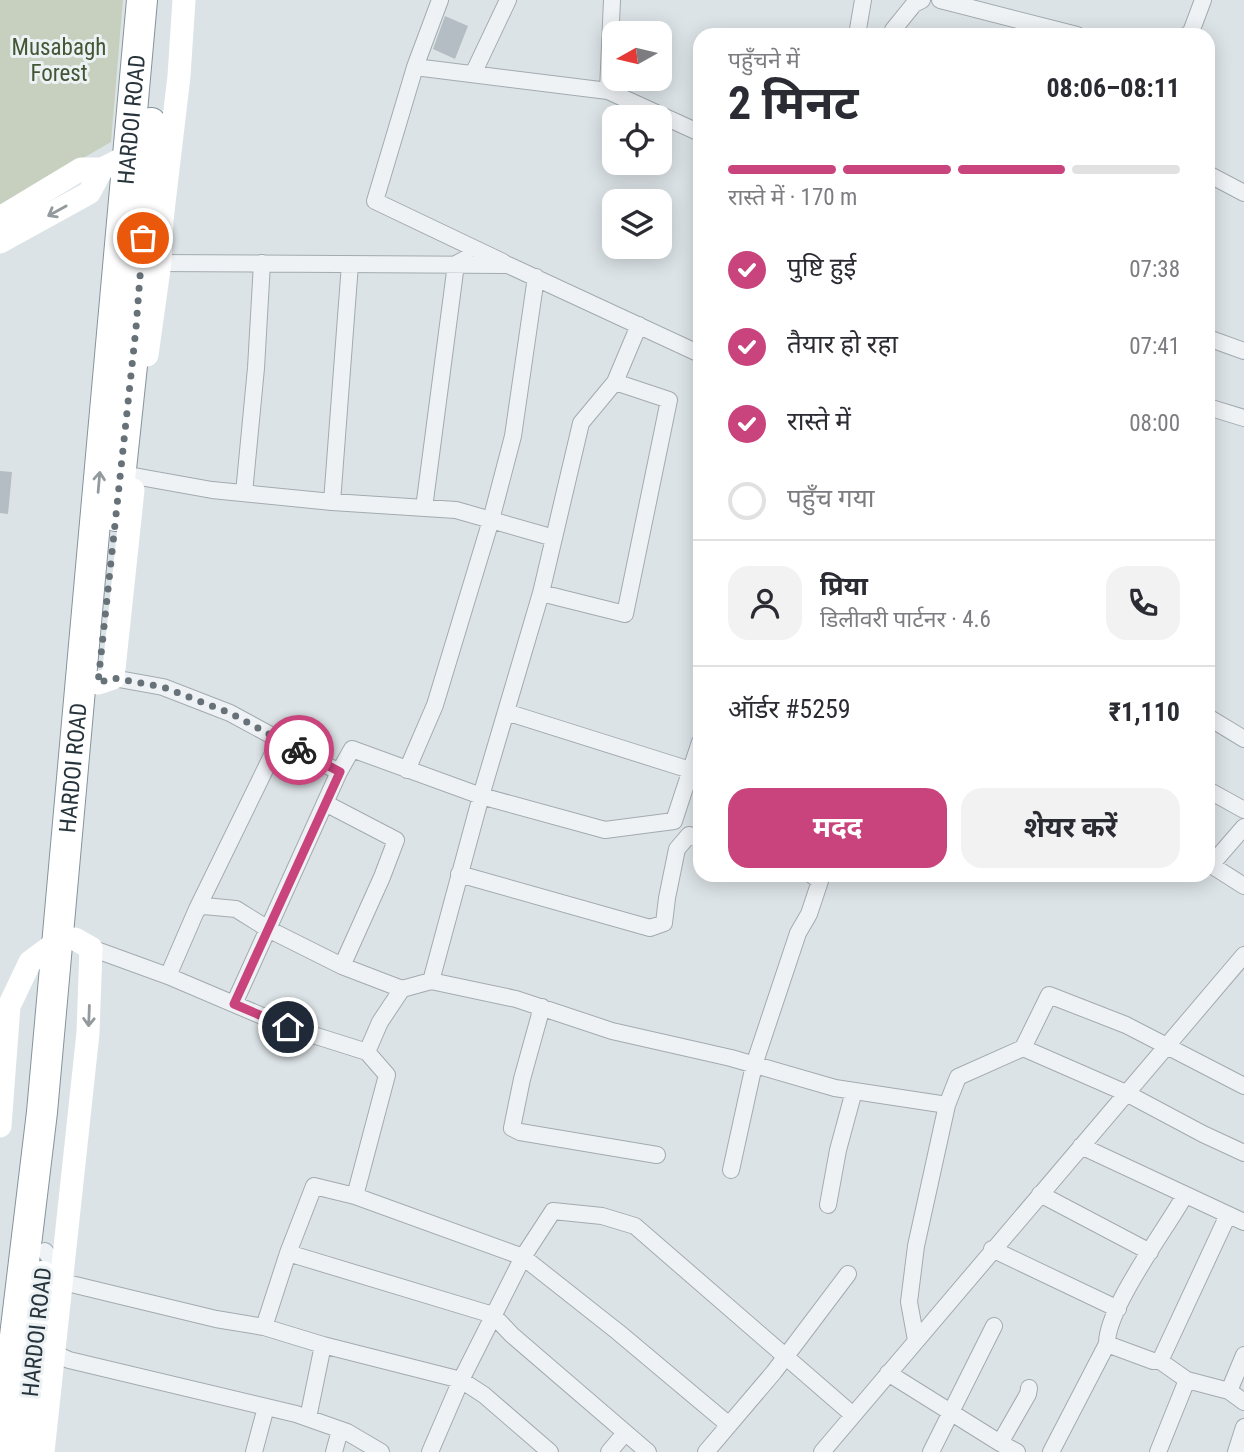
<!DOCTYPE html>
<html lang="hi">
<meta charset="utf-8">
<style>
:root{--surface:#fff;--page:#f2f2f3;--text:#2b2b33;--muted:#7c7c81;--line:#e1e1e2;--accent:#c9437c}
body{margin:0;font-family:"Roboto Condensed","Noto Sans Devanagari",sans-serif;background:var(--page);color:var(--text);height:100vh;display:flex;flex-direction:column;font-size:26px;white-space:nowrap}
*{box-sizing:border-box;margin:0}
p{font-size:23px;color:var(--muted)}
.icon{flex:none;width:38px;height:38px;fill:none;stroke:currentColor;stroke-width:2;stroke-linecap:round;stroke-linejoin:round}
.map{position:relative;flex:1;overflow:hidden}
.panel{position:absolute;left:693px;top:28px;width:522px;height:854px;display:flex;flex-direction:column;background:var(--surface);border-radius:21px;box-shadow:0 4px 18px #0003}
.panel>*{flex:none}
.needle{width:46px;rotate:262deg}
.fabs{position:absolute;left:602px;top:21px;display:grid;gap:14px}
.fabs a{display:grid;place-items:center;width:70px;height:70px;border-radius:14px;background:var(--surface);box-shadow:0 4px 18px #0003;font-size:35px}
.pin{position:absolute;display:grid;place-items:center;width:60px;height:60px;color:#fff;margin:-30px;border:4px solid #fff;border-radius:50%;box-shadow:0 2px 7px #0007}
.courier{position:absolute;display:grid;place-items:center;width:70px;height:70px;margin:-35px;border:5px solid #c9437c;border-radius:50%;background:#fff;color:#222;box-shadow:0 2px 9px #0007}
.head em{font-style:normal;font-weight:700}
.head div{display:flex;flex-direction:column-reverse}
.head{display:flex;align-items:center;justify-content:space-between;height:119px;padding:0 35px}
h1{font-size:46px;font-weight:700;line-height:52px}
.bar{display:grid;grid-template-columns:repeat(4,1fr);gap:10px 7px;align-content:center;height:84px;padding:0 35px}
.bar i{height:9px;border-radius:5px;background:var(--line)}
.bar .on{background:var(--accent)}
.bar p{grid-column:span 4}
.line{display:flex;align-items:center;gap:18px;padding:0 35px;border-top:2px solid var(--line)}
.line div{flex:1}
.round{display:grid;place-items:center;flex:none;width:74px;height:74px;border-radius:21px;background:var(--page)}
ol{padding:0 35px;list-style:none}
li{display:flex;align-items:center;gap:21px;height:77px}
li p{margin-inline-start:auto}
li .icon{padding:7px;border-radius:50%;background:var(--accent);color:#fff;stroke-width:4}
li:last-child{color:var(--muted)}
li i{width:38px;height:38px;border:4px solid var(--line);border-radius:50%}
.action{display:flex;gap:14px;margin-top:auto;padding:14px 35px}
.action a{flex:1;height:80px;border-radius:21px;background:var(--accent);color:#fff;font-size:28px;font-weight:700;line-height:80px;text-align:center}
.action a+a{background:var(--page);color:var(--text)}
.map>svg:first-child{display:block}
.green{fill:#c7d0be}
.building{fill:#b4bdc3}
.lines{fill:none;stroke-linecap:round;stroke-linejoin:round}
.street-casing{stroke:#a2abb0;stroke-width:18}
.highway-casing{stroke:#84949c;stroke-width:32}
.street{stroke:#eff2f5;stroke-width:16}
.secondary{stroke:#fff;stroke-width:23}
.highway{stroke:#fff;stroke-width:30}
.oneway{stroke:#939a9e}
.done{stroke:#667178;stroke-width:7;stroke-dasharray:0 12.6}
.route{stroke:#c9437c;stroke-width:9}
.labels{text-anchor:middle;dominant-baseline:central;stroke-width:6;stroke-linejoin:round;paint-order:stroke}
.park-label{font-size:23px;fill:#445734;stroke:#ecf1f4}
.street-label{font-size:23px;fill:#27343c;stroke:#ecf1f4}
</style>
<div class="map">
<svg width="1244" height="1452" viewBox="0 0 1244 1452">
<rect width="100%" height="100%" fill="#dce3e6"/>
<path class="green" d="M0 0H123L111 142 0 206Z"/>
<path class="building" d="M445 16 468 26 455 59 433 49Z
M0 471 12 472 8 514 0 513Z"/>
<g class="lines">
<defs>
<path id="street" d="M612 0 608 91 700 133
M940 0 1077 35
M857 35 863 0
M891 35 893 30 914 4 922 0
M1187 35 1191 32 1203 0
M415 67 440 0
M473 74 508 0
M1208 174 1244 193
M503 262 375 201 415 67 608 91
M152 263 508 265 700 354
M639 325 615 382 581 423 541 593 481 796 431 981 516 999 612 1031 731 1058 835 1088 947 1105 958 1077 1023 1048 1126 1093 1203 1134 1244 1153
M1208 338 1244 351
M1208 407 1244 418
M134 476 212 490 332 502 456 510 554 538
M244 493 256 368 262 263
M332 502 350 264
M424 508 456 264 465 259
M541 593 625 614 669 400 615 382
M113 678 163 687 230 713 339 772 352 749 481 796 605 830 674 821 700 742
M506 712 690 770
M1208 717 1244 739
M407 770 435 705 491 520 513 436 536 277
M1208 790 1244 810
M325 803 396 840 382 877 342 966
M1244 827 1211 865 1244 886
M459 874 650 928 664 923 667 898 677 849 689 835 700 838
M197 909 280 739
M91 948 168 976 288 1027 367 1052 380 1022 402 989 431 981
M168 976 197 909 204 906 236 909 268 929 342 966 402 989
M234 1004 339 772
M542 1007 522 1079 512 1128 520 1132 657 1155
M1023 1048 1049 995 1126 1025 1244 1086
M367 1052 387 1075 355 1196 314 1186 288 1253 493 1315 512 1335 648 1452
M1081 1146 1244 1222
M731 1170 754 1065 798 933 809 914 820 881 812 875
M1040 1194 1150 1252
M355 1196 523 1257 553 1211 602 1216 635 1226 853 1415
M828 1205 838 1150 854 1091
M992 1249 1118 1309
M45 1251 67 1283 216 1319 264 1327
M288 1253 264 1327 323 1345 308 1418
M916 1340 909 1302 916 1246 947 1105
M1107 1344 1153 1361H1160L1187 1380 1229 1391 1244 1402
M323 1345 461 1380 484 1395 550 1452
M47 1350 69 1360 296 1414 347 1432 381 1452
M1160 1361 1228 1215
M888 1373 1000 1443 1017 1452
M1229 1391 1244 1355
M1000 1443 1028 1394 1029 1388
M254 1452 266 1407
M334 1452 340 1430
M430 1452 461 1380 523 1257 618 1332 729 1425
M609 1452 625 1433
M706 1452 774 1372 848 1274
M822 1452 1244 955
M931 1452 994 1326
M1051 1452 1107 1344C1106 1309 1166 1229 1185 1195
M1158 1452 1187 1380
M1236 1452 1244 1427"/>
<g id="highway">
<path d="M116 516 136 328 151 123"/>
<path id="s1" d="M1 1452 42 1112 142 0"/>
<path d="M25 1452 42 1276"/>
</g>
</defs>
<use href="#street" class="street-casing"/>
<use href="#highway" class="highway-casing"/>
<use href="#street" class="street"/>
<path class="secondary" d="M0 218 81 169H102L128 156
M0 242 89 193 102 169
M147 355 160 262 162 220 179 76 184 0
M98 683 113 678 133 490
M0 1126 9 1006 30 962 57 942
M43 1452 88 1033 91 948 75 939"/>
<use href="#highway" class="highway"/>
</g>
<defs><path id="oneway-shaft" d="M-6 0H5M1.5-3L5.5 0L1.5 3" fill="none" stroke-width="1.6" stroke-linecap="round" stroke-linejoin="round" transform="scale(1.75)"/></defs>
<g class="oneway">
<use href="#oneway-shaft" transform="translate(57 211) rotate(151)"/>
<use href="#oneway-shaft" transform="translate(99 482) rotate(-85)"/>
<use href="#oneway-shaft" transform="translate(89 1016) rotate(92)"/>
</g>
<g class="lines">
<path class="done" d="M143 238 136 328 98 683 113 678 163 687 230 713 299 750"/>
<path class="route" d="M288 1027 234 1004 340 772 299 750"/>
</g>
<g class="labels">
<g class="park-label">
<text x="59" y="47">Musabagh<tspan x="59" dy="26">Forest</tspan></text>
</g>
<g class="street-label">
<text stroke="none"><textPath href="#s1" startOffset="1339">HARDOI ROAD</textPath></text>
<text stroke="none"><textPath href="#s1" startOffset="688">HARDOI ROAD</textPath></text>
<text transform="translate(37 1332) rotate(-84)">HARDOI ROAD</text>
</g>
</g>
</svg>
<div class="fabs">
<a><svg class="needle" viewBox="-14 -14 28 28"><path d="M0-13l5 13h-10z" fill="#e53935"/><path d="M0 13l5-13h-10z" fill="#7c7c81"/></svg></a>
<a><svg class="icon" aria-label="locate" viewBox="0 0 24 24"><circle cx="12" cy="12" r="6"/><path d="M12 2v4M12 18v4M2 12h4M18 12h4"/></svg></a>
<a><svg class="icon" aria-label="layers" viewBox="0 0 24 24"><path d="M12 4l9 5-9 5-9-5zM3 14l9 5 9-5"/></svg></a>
</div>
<div class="pin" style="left:143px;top:238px;background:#ea580c"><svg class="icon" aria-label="bag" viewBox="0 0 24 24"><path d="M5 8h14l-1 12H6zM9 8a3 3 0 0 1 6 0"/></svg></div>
<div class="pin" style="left:288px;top:1027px;background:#1f2937"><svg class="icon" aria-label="home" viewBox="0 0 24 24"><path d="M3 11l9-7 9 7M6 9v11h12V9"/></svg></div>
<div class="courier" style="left:299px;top:750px"><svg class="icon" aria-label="bike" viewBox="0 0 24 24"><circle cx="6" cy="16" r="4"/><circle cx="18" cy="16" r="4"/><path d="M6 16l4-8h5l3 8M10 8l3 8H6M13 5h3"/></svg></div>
<section class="panel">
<div class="head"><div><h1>2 मिनट</h1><p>पहुँचने में</p></div><em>08:06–08:11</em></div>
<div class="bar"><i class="on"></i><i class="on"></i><i class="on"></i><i></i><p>रास्ते में · 170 m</p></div>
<ol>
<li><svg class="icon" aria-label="check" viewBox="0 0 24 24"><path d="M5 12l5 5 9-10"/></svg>पुष्टि हुई<p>07:38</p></li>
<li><svg class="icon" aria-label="check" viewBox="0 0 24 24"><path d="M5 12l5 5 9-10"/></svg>तैयार हो रहा<p>07:41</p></li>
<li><svg class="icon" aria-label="check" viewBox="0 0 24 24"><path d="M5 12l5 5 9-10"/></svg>रास्ते में<p>08:00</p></li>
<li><i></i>पहुँच गया</li>
</ol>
<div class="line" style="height:126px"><a class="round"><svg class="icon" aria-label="person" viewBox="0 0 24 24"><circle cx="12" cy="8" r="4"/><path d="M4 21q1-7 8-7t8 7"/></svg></a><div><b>प्रिया</b><p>डिलीवरी पार्टनर · 4.6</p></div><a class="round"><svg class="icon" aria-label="phone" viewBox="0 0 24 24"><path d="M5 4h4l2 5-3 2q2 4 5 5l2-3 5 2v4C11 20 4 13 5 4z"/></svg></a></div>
<div class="line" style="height:91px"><div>ऑर्डर #5259</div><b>₹1,110</b></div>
<div class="action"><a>मदद</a><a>शेयर करें</a></div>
</section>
</div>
